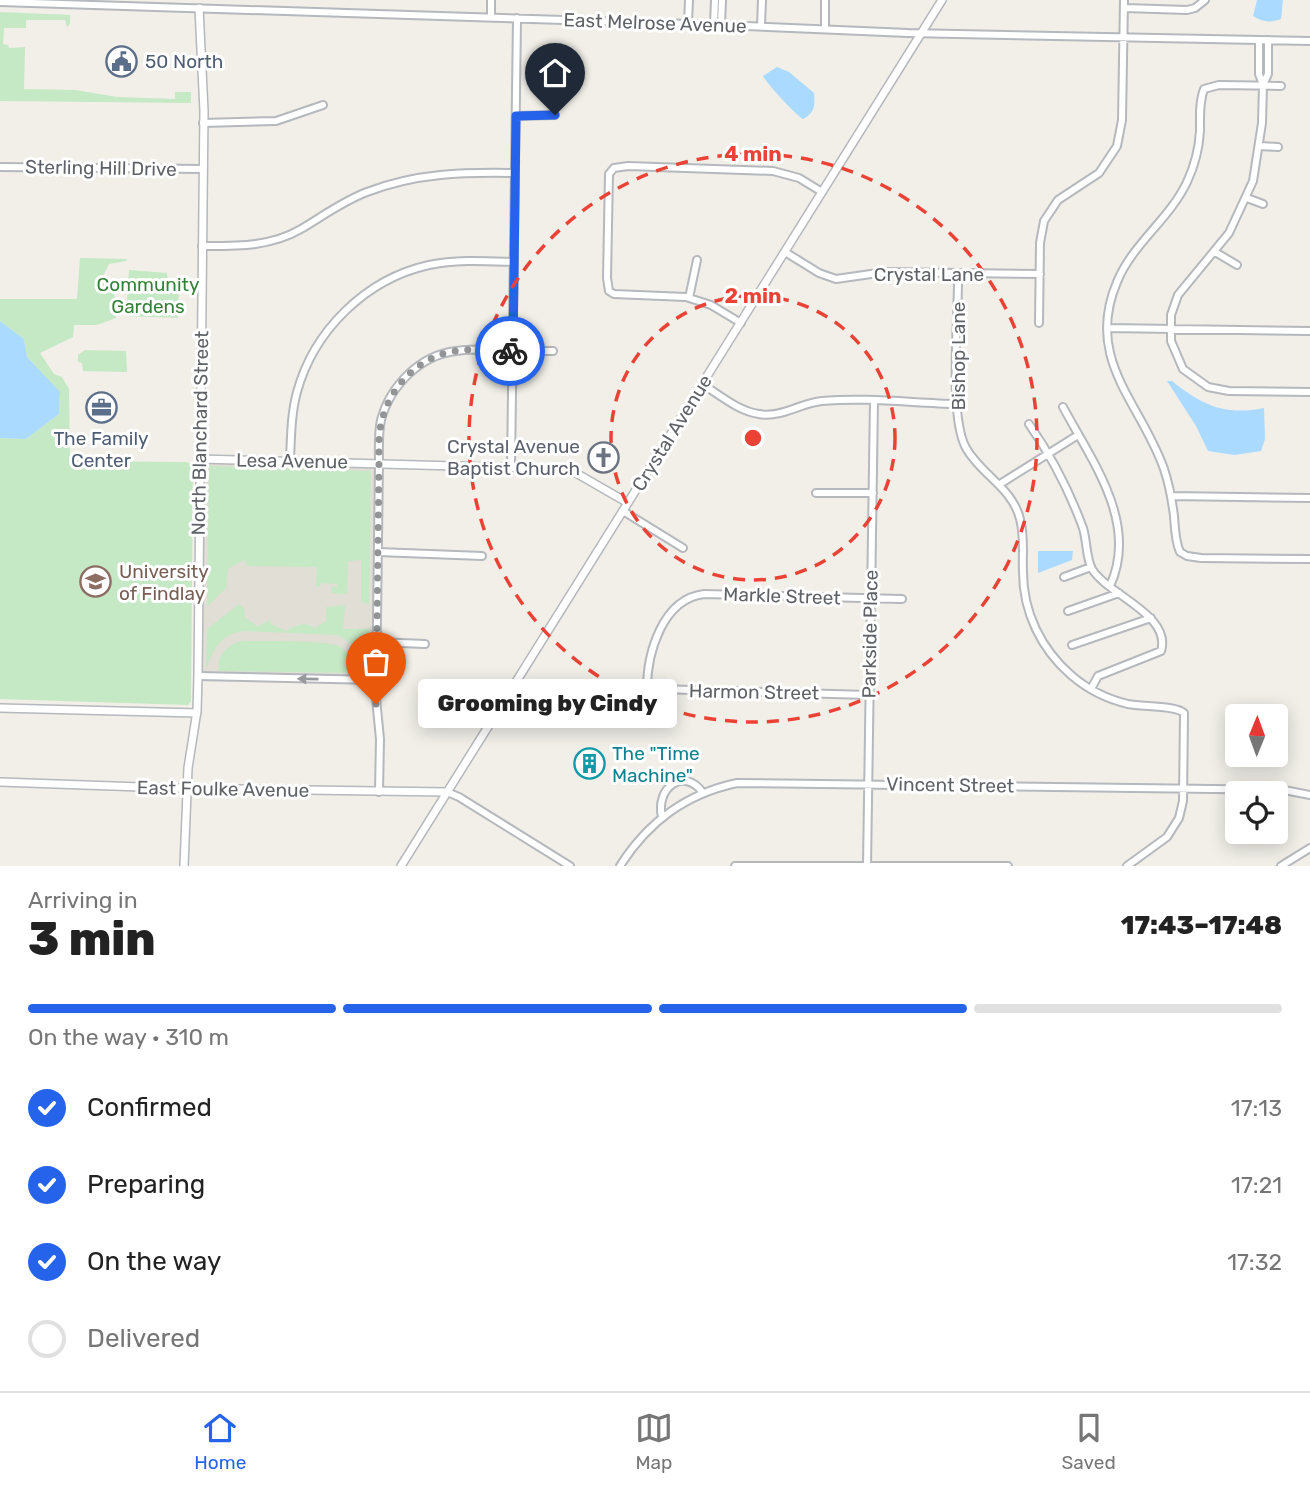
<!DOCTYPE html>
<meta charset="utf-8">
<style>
:root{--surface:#fff;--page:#f2f2f2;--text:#222;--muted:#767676;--line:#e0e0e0;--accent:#2563eb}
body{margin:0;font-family:Rubik,sans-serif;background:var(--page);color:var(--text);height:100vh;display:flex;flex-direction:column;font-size:26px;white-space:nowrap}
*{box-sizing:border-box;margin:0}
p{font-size:23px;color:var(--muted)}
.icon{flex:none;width:38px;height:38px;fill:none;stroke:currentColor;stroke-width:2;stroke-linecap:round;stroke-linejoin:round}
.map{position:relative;height:866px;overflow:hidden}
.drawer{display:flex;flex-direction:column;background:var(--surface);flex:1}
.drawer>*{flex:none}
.needle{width:46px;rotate:1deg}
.fabs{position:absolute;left:1225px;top:704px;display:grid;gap:14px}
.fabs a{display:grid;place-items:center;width:63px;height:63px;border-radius:7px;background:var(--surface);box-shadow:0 4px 18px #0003;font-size:35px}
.pin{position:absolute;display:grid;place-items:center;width:60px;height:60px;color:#fff;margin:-72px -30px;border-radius:50% 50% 50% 0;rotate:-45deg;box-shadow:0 0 7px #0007}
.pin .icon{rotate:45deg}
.courier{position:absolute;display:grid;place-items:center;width:70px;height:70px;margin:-35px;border:5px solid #2563eb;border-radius:50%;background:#fff;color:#222;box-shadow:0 2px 9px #0007}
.bubble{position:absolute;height:49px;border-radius:7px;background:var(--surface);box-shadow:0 4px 18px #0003;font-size:23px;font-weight:800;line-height:49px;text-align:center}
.headline em{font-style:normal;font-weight:800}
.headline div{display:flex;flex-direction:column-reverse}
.headline{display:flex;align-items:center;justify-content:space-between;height:119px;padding:0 28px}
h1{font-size:46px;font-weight:800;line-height:52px}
.bar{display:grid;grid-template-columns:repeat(4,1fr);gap:10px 7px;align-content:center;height:84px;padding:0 28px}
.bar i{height:9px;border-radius:5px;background:var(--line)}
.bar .active{background:var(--accent)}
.bar p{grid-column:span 4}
ol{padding:0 28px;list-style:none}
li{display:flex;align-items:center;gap:21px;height:77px}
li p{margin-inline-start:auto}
li .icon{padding:7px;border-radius:50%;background:var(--accent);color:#fff;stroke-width:4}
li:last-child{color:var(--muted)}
li i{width:38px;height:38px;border:4px solid var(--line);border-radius:50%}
.dock{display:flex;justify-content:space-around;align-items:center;height:98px;border-top:2px solid var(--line);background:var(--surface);font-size:19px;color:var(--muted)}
.dock a{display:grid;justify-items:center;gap:4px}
.dock .active{color:var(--accent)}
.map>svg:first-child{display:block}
.education{fill:#e1ded6}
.green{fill:#c5e8c5}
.water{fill:#aadaff}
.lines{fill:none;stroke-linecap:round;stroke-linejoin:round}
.minor-casing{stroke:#b5b8bc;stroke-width:10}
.tertiary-casing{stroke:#b5b8bc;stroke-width:10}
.minor{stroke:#fff;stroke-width:6}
.tertiary{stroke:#fff;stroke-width:7}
.oneway{fill:#979a9d}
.done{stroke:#929495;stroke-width:7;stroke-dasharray:0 12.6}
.route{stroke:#2563eb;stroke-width:9}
.ring{fill:none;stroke:#ea4335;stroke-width:3.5;stroke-dasharray:12 9}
.labels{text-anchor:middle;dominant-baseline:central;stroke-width:6;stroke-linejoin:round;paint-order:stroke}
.street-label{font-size:19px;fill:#5f6368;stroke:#fff}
.service-label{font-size:19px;fill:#4e5e75;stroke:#fff;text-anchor:start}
.park-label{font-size:19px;fill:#348238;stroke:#fff}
.worship-label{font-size:19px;fill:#5b616d;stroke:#fff;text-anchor:end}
.education-label{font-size:19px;fill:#785e54;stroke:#fff;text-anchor:start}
.culture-label{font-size:19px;fill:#0d838f;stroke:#fff;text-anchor:start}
.centre{fill:#ea4335;stroke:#fff;stroke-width:3.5}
.ring-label{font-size:21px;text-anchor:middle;font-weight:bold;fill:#ea4335;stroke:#fff;stroke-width:6;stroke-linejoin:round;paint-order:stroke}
</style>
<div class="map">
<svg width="1310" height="866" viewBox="0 0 1310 866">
<rect width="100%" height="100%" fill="#f1efe8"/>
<path class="education" d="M199 459 379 463 376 680 198 676Z"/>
<path class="green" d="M0 12 70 15V24L67 27 65 20H26V28H4L3 44 8 45 9 48 25 47 24 89 75 90 117 97 175 99V92H191V103L0 101Z
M80 258 127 259 126 261 109 264 103 276 116 298V318L97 325H74L73 337 40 353 54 374 62 377 69 389 70 461 187 462 193 465 191 701 188 705 0 699V438L26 439 59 414 60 393 27 357 24 339 0 321V299H77Z
M129 270 167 273 168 284 179 285 178 318 126 316Z
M85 350 126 351 127 372 83 371 82 363 78 362V355Z
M209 466 371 471 369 604 361 602V560L348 561 347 594 331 593 332 587H337V584L321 583 320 587H316L317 567 248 566 244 560 228 569 226 588 207 607Z
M239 604 244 608 245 618 258 626 270 620 271 624 286 631C297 625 303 621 315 628L326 621V607L345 605 343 629H369L368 672 366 673C361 655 355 643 337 635L244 631C221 634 214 648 206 669L207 629Z
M243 641C262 641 326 640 339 646 350 652 354 661 354 673L219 671C216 656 228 643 243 641Z"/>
<path class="water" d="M1257 0H1283L1281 19C1270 23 1262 22 1253 16Z
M777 67 789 72 814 93C815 105 815 113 803 119 796 115 767 84 763 76Z
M0 321 24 339 27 357 60 392 59 414 26 439 0 438Z
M1167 381H1172C1202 405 1224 416 1264 408L1265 439 1261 451 1234 455 1208 451 1196 426Z
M1038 551H1073L1072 560 1038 573Z"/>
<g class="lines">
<defs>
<path id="minor" d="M825 0V29
M0 2 721 25 908 33 1310 41
M1125 8 1187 10 1195 8 1205 0
M491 17V0
M688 24 689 0
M714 24 715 0
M721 25 722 0
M761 26 762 0
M1259 40V74L1263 85 1262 123 1253 181 1229 233 1178 295 1171 315V341L1183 369 1208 387 1229 391 1310 392
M1263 85 1268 74V40
M1281 86 1219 85 1204 89C1199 102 1200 118 1200 131 1199 149 1194 167 1187 182 1169 220 1133 243 1117 282 1084 360 1141 403 1164 469 1169 484 1172 500 1174 516 1175 528 1175 541 1180 552L1187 556 1201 558 1310 559
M516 116 555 115
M203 123 276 121 323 105
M1261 146 1278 147
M0 167 203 169
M1247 198 1263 204
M202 246C237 246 270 247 301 229 323 216 343 201 367 192 416 173 464 172 515 173
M785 252 819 273 836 279 885 272 1040 274
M1215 252 1237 265
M958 273C959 315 948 415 966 448 981 475 1012 487 1020 519 1025 537 1022 555 1023 572 1023 612 1041 649 1071 675 1087 689 1107 699 1128 704 1142 707 1176 705 1184 713L1183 801 1179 818 1167 837 1127 866
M689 298 697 260
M741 323 711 305 686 297 614 294 609 291 607 278 609 174 614 168 628 166 773 171 799 178 822 192
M1039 323 1040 243 1044 221 1058 200 1099 173 1117 146 1122 120 1124 0
M1108 328 1310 331
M702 384C720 395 738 411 759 414 782 418 800 403 822 401 866 397 913 403 957 404
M1063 407C1092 461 1139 523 1110 586
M1029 424C1052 457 1069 490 1083 528 1087 541 1086 558 1092 569 1108 595 1172 615 1161 651L1098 676 1091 689
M290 461C291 437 291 414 297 392 314 330 366 279 429 265 457 259 486 261 514 262
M511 467 517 18
M1000 484 1078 435
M816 493H873
M1171 496 1310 498
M623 511 683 548
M378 552 482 556
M1064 577 1091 567
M1068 611 1119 593
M376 642 425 644
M1072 645 1151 618
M198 676 376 680
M514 685 868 695
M647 689C647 654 662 599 704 594L902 599
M379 792 380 739 376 698 379 463C379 449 378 434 381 420 390 386 420 355 456 351 488 347 521 352 553 351
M447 792 459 797 570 866
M662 817C655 788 684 766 703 793
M620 866C648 822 685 794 737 783L1284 790 1310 795
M735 866H1008
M867 866 874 401
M1281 866 1310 848"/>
<path id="tertiary" d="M199 459 569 469 628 503
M0 708 197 713
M0 782 169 788 447 792
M184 866 188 768 197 711 198 676 204 111 199 8
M401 866 942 0"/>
</defs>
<use href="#minor" class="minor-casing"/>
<use href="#tertiary" class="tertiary-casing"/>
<use href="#minor" class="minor"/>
<use href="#tertiary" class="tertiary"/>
</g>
<defs><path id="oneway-solid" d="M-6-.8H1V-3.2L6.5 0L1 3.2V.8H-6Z" transform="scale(1.75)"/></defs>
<use class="oneway" href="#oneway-solid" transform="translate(308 679) rotate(-179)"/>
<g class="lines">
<path class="done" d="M376 704 379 463C379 449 378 434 382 420 390 386 421 355 456 351 474 348 493 350 510 351"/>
<path class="route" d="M510 351H513L516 116 555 115"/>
</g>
<g class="ring">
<circle cx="753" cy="438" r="142"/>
<circle cx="753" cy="438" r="284"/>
</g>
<defs>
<symbol id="civic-ring" viewBox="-11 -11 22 22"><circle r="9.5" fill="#fff" stroke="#5c6f8a" stroke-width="1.5"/><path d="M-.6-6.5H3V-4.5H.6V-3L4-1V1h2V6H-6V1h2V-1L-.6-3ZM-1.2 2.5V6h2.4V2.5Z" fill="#5c6f8a"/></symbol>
<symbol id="office-ring" viewBox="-11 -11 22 22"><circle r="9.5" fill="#fff" stroke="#5c6f8a" stroke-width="1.5"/><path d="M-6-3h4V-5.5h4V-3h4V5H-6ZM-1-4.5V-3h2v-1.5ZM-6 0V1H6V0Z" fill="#5c6f8a"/></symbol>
<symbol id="church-ring" viewBox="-11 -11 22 22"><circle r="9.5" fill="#fff" stroke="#6b7280" stroke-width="1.5"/><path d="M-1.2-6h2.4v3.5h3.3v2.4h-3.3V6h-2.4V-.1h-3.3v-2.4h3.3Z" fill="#6b7280"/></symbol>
<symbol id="university-ring" viewBox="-11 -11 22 22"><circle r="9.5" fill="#fff" stroke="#8d6e63" stroke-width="1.5"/><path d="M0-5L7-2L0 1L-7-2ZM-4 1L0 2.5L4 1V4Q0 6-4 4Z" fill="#8d6e63"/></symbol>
<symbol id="building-ring" viewBox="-11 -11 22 22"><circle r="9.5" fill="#fff" stroke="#0f9aa8" stroke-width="1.5"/><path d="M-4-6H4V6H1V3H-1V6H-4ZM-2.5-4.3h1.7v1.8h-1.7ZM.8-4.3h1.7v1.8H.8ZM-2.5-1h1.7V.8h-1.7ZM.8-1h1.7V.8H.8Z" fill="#0f9aa8"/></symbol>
</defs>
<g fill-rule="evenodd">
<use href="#civic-ring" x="104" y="44" width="35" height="35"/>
<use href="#office-ring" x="84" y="390" width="35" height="35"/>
<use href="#church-ring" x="586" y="440" width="35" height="35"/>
<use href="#university-ring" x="78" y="564" width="35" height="35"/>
<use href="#building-ring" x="572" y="746" width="35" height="35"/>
</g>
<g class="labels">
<g class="street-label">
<text transform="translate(655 23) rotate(2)">East Melrose Avenue</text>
<text transform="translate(101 168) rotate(1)">Sterling Hill Drive</text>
<text x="929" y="274">Crystal Lane</text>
<text transform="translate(958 356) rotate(-90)">Bishop Lane</text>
<text transform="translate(200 433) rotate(-89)">North Blanchard Street</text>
<text transform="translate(672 433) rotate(-58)">Crystal Avenue</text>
<text transform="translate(292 461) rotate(1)">Lesa Avenue</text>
<text transform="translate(782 596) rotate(2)">Markle Street</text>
<text transform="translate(870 634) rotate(-89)">Parkside Place</text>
<text transform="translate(754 692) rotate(1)">Harmon Street</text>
<text transform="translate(950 785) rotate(1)">Vincent Street</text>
<text transform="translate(223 789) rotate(1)">East Foulke Avenue</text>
</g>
<g class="service-label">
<text x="145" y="61">50 North</text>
<text x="101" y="438" text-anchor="middle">The Family<tspan x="101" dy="22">Center</tspan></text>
</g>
<g class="park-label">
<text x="148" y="284">Community<tspan x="148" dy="22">Gardens</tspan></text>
</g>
<g class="worship-label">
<text x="580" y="446">Crystal Avenue<tspan x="580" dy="22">Baptist Church</tspan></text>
</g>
<g class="education-label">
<text x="119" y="571">University<tspan x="119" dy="22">of Findlay</tspan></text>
</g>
<g class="culture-label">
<text x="612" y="753">The "Time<tspan x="612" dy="22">Machine"</tspan></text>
</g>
</g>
<circle cx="753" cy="438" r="10" class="centre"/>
<g class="ring-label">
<text x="753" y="161">4 min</text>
<text x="753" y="303">2 min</text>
</g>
</svg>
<div class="fabs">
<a><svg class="needle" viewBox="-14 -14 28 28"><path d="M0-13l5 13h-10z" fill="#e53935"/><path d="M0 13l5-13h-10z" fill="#767676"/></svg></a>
<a><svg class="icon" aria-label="locate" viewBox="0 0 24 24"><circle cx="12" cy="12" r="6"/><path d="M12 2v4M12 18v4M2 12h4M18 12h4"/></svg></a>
</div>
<div class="pin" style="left:376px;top:704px;background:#ea580c"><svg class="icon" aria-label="bag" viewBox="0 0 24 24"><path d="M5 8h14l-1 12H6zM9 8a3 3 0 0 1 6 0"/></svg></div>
<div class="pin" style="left:555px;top:115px;background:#1f2937"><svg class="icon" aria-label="home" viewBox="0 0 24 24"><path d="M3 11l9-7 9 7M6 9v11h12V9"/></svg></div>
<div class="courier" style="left:510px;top:351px"><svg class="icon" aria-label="bike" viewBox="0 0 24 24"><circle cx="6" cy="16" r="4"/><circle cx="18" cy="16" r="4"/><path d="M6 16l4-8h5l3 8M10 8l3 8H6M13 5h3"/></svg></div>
<div class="bubble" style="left:418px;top:679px;width:259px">Grooming by Cindy</div>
</div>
<section class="drawer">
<div class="headline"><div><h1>3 min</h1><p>Arriving in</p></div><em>17:43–17:48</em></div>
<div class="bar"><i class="active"></i><i class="active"></i><i class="active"></i><i></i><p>On the way · 310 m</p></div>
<ol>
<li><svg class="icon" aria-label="check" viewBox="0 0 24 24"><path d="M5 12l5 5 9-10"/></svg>Confirmed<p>17:13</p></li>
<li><svg class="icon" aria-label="check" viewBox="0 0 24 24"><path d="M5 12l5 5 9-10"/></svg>Preparing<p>17:21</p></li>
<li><svg class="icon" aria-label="check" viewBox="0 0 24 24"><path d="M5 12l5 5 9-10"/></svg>On the way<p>17:32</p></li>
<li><i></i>Delivered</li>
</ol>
</section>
<nav class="dock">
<a class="active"><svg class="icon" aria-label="home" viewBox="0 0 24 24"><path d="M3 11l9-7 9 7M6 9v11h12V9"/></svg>Home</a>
<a><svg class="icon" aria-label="map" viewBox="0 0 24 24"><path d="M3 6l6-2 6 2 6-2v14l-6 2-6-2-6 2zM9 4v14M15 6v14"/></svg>Map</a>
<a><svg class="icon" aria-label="saved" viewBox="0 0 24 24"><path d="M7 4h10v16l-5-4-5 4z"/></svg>Saved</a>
</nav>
